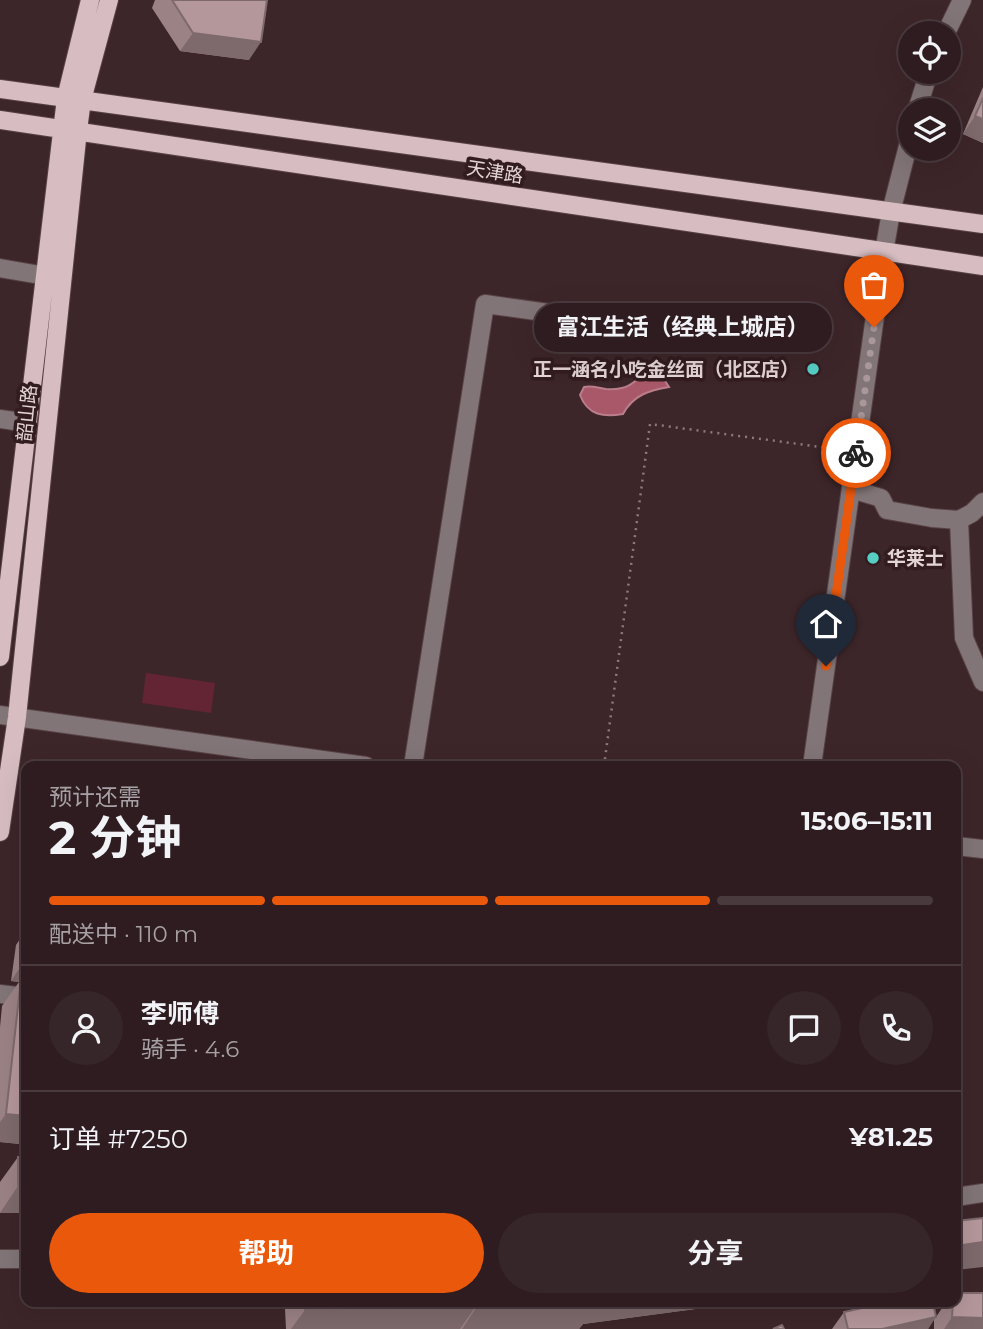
<!DOCTYPE html>
<html lang="zh">
<meta charset="utf-8">
<style>
:root{--surface:#2e1c20;--page:#362529;--text:#f1f3f6;--muted:#a7a1a5;--line:#493a3e;--accent:#ea580c}
body{margin:0;font-family:Montserrat,"Noto Sans SC",sans-serif;background:var(--page);color:var(--text);height:100vh;display:flex;flex-direction:column;font-size:26px;white-space:nowrap}
*{box-sizing:border-box;margin:0}
p{font-size:23px;color:var(--muted)}
.icon{flex:none;width:38px;height:38px;fill:none;stroke:currentColor;stroke-width:2;stroke-linecap:round;stroke-linejoin:round}
.map{position:relative;flex:1;overflow:hidden}
.panel{position:absolute;left:21px;top:761px;width:940px;height:546px;display:flex;flex-direction:column;background:var(--surface);border-radius:14px;box-shadow:0 7px 28px #0002,0 0 0 2px var(--line)}
.panel>*{flex:none}
.fabs{position:absolute;left:898px;top:21px;display:grid;gap:14px}
.fabs a{display:grid;place-items:center;width:63px;height:63px;border-radius:50%;background:var(--surface);box-shadow:0 7px 28px #0002,0 0 0 2px var(--line);font-size:35px}
.pin{position:absolute;display:grid;place-items:center;width:60px;height:60px;color:#fff;margin:-72px -30px;border-radius:50% 50% 50% 0;rotate:-45deg;box-shadow:0 0 7px #0007}
.pin .icon{rotate:45deg}
.courier{position:absolute;display:grid;place-items:center;width:70px;height:70px;margin:-35px;border:5px solid #ea580c;border-radius:50%;background:#fff;color:#222;box-shadow:0 2px 9px #0007}
.bubble{position:absolute;height:49px;border-radius:24px;background:var(--surface);box-shadow:0 7px 28px #0002,0 0 0 2px var(--line);font-size:23px;font-weight:700;line-height:49px;text-align:center}
.summary em{font-style:normal;font-weight:700}
.summary div{display:flex;flex-direction:column-reverse}
.summary{display:flex;align-items:center;justify-content:space-between;height:119px;padding:0 28px}
h1{font-size:46px;font-weight:700;line-height:52px}
.bar{display:grid;grid-template-columns:repeat(4,1fr);gap:10px 7px;align-content:center;height:84px;padding:0 28px}
.bar i{height:9px;border-radius:5px;background:var(--line)}
.bar .active{background:var(--accent)}
.bar p{grid-column:span 4}
.line{display:flex;align-items:center;gap:18px;padding:0 28px;border-top:2px solid var(--line)}
.line div{flex:1}
.round{display:grid;place-items:center;flex:none;width:74px;height:74px;border-radius:37px;background:var(--page)}
.cta{display:flex;gap:14px;margin-top:auto;padding:14px 28px}
.cta a{flex:1;height:80px;border-radius:42px;background:var(--accent);color:#fff;font-size:28px;font-weight:700;line-height:80px;text-align:center}
.cta a+a{background:var(--page);color:var(--text)}
.map>svg:first-child{display:block}
.green{fill:#632534}
.water{fill:#a85869;stroke:#ba7d8a;stroke-width:2}
.lines{fill:none;stroke-linecap:round;stroke-linejoin:round}
.minor-casing{stroke:#584246;stroke-width:20}
.major-casing{stroke:#584246;stroke-width:20}
.path{stroke:#8d7a7d;stroke-width:2.5;stroke-dasharray:2 5;stroke-linecap:butt}
.minor{stroke:#827577;stroke-width:18}
.major{stroke:#d7bdc1;stroke-width:18}
.wall{fill:#9b8285}
.shaded-wall{fill:#7e6a6c}
.building{fill:#b4979b;stroke:#7e6a6c;stroke-width:2}
.done{stroke:#a9979a;stroke-width:7;stroke-dasharray:0 12.6}
.route{stroke:#ea580c;stroke-width:9}
.poi-dot{fill:#56cec4;stroke:#321c20;stroke-width:2.5}
.labels{text-anchor:middle;dominant-baseline:central;stroke-width:7;stroke-linejoin:round;paint-order:stroke}
.street-label{font-size:19px;fill:#e3d4d6;stroke:#321c20}
.poi-label{font-size:19px;font-weight:bold;fill:#e3d4d6;stroke:#321c20;text-anchor:end}
</style>
<div class="map">
<svg width="983" height="1329" viewBox="0 0 983 1329">
<rect width="100%" height="100%" fill="#3d262a"/>
<path class="green" d="M146 673 215 683 211 713 142 703Z"/>
<path class="water" d="M654 364 669 387C650 390 633 395 623 414 604 417 588 416 580 395L584 387C592 385 598 388 606 389 631 391 637 379 654 364Z"/>
<g class="lines">
<defs>
<path id="minor" d="M946 33 962 0
M917 110 929 72
M0 268 46 276
M0 419 28 423
M851 489 881 498 887 510 932 518 959 520
M983 502 972 513 959 520 964 638 983 682
M0 715 366 766
M413 766 485 304 742 340
M812 766 884 252 891 212 910 138
M956 846 983 849
M0 994 26 997
M956 1197 983 1193
M0 1259H26"/>
<path id="major" d="M0 89 983 224
M0 120 983 266
M0 657 66 98 90 0
M0 832 17 717 78 130 82 100 109 0"/>
</defs>
<use href="#minor" class="minor-casing"/>
<use href="#major" class="major-casing"/>
<path class="path" d="M604 766 650 424 843 450"/>
<use href="#minor" class="minor"/>
<use href="#major" class="major"/>
</g>
<path class="wall" d="M155 0H267L249 60 180 51 152 8Z
M983 87V143L963 134Z
M26 930V1135L20 1144 0 1142V1027L2 1006 19 982 11 981 16 945Z
M18 1157 26 1213H0V1182Z
M290 1302H748L583 1324 579 1329H286L285 1309Z
M946 1302H956L983 1329H934V1319L928 1329H832L844 1312 936 1317Z"/>
<path class="shaded-wall" d="M193 33 261 42 249 60 180 51Z
M975 116 983 119V143L963 134Z
M26 959V983L21 979 19 982 11 981Z
M6 1114 26 1116V1135L20 1144 0 1142V1122Z
M18 1186H26V1213H0Z
M983 1242V1267L956 1270V1246Z
M591 1302H748L583 1324 579 1329H462L476 1308Z
M755 1302H770L752 1306Z
M476 1306 460 1329H291L305 1310Z
M936 1317 928 1329H882Z
M952 1317 983 1318V1329H944Z"/>
<path class="building" d="M172 0H267L261 42 193 33Z
M983 98V119L975 116Z
M21 979 26 980V1116L6 1114Z
M18 1157H26V1186H18Z
M983 1218V1242L956 1246V1221Z
M956 1293H983V1318L952 1317 953 1302H956Z
M304 1302H594V1307L476 1308V1306L305 1310Z
M889 1302H933L936 1317 882 1329H848L844 1312Z
M782 1325 784 1329H773Z"/>
<g class="lines">
<path class="done" d="M856 453 874 327"/>
<path class="route" d="M826 666 856 453"/>
</g>
<g class="poi-dot">
<circle cx="813" cy="369" r="7"/>
<circle cx="873" cy="558" r="7"/>
</g>
<g class="labels">
<g class="street-label">
<text transform="translate(495 172) rotate(9)">天津路</text>
<text transform="translate(27 413) rotate(-84)">韶山路</text>
</g>
<g class="poi-label">
<text x="799" y="369">正一涵名小吃金丝面（北区店）</text>
<text x="887" y="558" text-anchor="start">华莱士</text>
</g>
</g>
</svg>
<div class="fabs">
<a><svg class="icon" aria-label="locate" viewBox="0 0 24 24"><circle cx="12" cy="12" r="6"/><path d="M12 2v4M12 18v4M2 12h4M18 12h4"/></svg></a>
<a><svg class="icon" aria-label="layers" viewBox="0 0 24 24"><path d="M12 4l9 5-9 5-9-5zM3 14l9 5 9-5"/></svg></a>
</div>
<div class="pin" style="left:874px;top:327px;background:#ea580c"><svg class="icon" aria-label="bag" viewBox="0 0 24 24"><path d="M5 8h14l-1 12H6zM9 8a3 3 0 0 1 6 0"/></svg></div>
<div class="pin" style="left:826px;top:666px;background:#1f2937"><svg class="icon" aria-label="home" viewBox="0 0 24 24"><path d="M3 11l9-7 9 7M6 9v11h12V9"/></svg></div>
<div class="courier" style="left:856px;top:453px"><svg class="icon" aria-label="bike" viewBox="0 0 24 24"><circle cx="6" cy="16" r="4"/><circle cx="18" cy="16" r="4"/><path d="M6 16l4-8h5l3 8M10 8l3 8H6M13 5h3"/></svg></div>
<div class="bubble" style="left:534px;top:303px;width:298px">富江生活（经典上城店）</div>
<section class="panel">
<div class="summary"><div><h1>2 分钟</h1><p>预计还需</p></div><em>15:06–15:11</em></div>
<div class="bar"><i class="active"></i><i class="active"></i><i class="active"></i><i></i><p>配送中 · 110 m</p></div>
<div class="line" style="height:126px"><a class="round"><svg class="icon" aria-label="person" viewBox="0 0 24 24"><circle cx="12" cy="8" r="4"/><path d="M4 21q1-7 8-7t8 7"/></svg></a><div><b>李师傅</b><p>骑手 · 4.6</p></div><a class="round"><svg class="icon" aria-label="chat" viewBox="0 0 24 24"><path d="M4 5h16v11H9l-5 4z"/></svg></a><a class="round"><svg class="icon" aria-label="phone" viewBox="0 0 24 24"><path d="M5 4h4l2 5-3 2q2 4 5 5l2-3 5 2v4C11 20 4 13 5 4z"/></svg></a></div>
<div class="line" style="height:91px"><div>订单 #7250</div><b>¥81.25</b></div>
<div class="cta"><a>帮助</a><a>分享</a></div>
</section>
</div>
